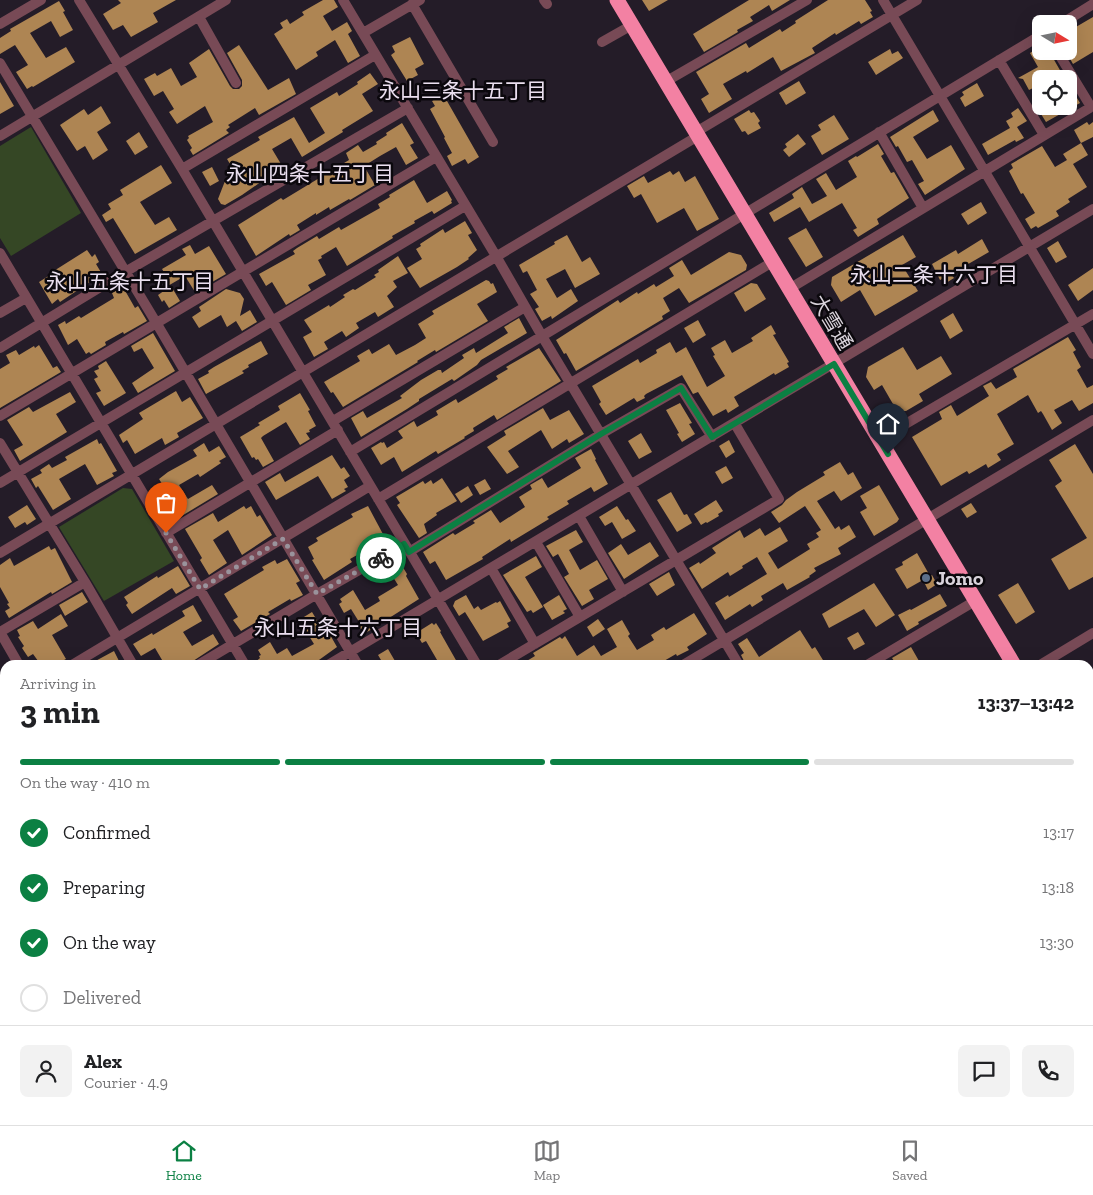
<!DOCTYPE html>
<meta charset="utf-8">
<style>
:root{--surface:#fff;--page:#f2f2f2;--text:#202124;--muted:#757577;--line:#e0e0e0;--accent:#0b8043}
body{margin:0;font-family:"Zilla Slab","Noto Sans JP",serif;background:var(--page);color:var(--text);height:100vh;display:flex;flex-direction:column;font-size:19px;white-space:nowrap}
*{box-sizing:border-box;margin:0}
p{font-size:16px;color:var(--muted)}
.icon{flex:none;width:28px;height:28px;fill:none;stroke:currentColor;stroke-width:2;stroke-linecap:round;stroke-linejoin:round}
.map{position:relative;flex:1;overflow:hidden}
.drawer{position:absolute;left:0px;top:660px;width:1094px;height:465px;display:flex;flex-direction:column;background:var(--surface);border-radius:15px 15px 0 0;box-shadow:0 5px 20px #0002}
.drawer>*{flex:none}
.needle{width:32px;rotate:100deg}
.controls{position:absolute;left:1032px;top:15px;display:grid;gap:10px}
.controls a{display:grid;place-items:center;width:45px;height:45px;border-radius:8px;background:var(--surface);box-shadow:0 5px 20px #0002;font-size:25px}
.pin{position:absolute;display:grid;place-items:center;width:42px;height:42px;color:#fff;margin:-51px -21px;border-radius:50% 50% 50% 0;rotate:-45deg;box-shadow:0 0 5px #0007}
.pin .icon{rotate:45deg}
.courier{position:absolute;display:grid;place-items:center;width:50px;height:50px;margin:-25px;border:4px solid #0b8043;border-radius:50%;background:#fff;color:#222;box-shadow:0 1px 6px #0007}
.overview em{font-style:normal;font-weight:700}
.overview div{display:flex;flex-direction:column-reverse}
.overview{display:flex;align-items:center;justify-content:space-between;height:85px;padding:0 20px}
h1{font-size:32px;font-weight:700;line-height:38px}
.bar{display:grid;grid-template-columns:repeat(4,1fr);gap:8px 5px;align-content:center;height:60px;padding:0 20px}
.bar i{height:6px;border-radius:4px;background:var(--line)}
.bar .selected{background:var(--accent)}
.bar p{grid-column:span 4}
.line{display:flex;align-items:center;gap:12px;padding:0 20px;border-top:1px solid var(--line)}
.line div{flex:1}
.round{display:grid;place-items:center;flex:none;width:52px;height:52px;border-radius:8px;background:var(--page)}
ol{padding:0 20px;list-style:none}
li{display:flex;align-items:center;gap:15px;height:55px}
li p{margin-inline-start:auto}
li .icon{padding:5px;border-radius:50%;background:var(--accent);color:#fff;stroke-width:4}
li:last-child{color:var(--muted)}
li i{width:28px;height:28px;border:2px solid var(--line);border-radius:50%}
.tab-bar{display:flex;justify-content:space-around;align-items:center;height:70px;border-top:1px solid var(--line);background:var(--surface);font-size:14px;color:var(--muted)}
.tab-bar a{display:grid;justify-items:center;gap:2px}
.tab-bar .selected{color:var(--accent)}
.map>svg:first-child{display:block}
.green{fill:#354725}
.lines{fill:none;stroke-linecap:round;stroke-linejoin:round}
.stream{stroke:#567b8d;stroke-width:3}
.building{fill:#ae8553}
.path{stroke:#5d5660;stroke-width:2;stroke-dasharray:2.5 4;stroke-linecap:butt}
.minor{stroke:#784a56;stroke-width:10}
.highway{stroke:#f381a3;stroke-width:15}
.done{stroke:#9a939c;stroke-width:5;stroke-dasharray:0 9}
.route{stroke:#0b8043;stroke-width:6}
.service-dot{fill:#5c6f8a;stroke:#0b080d;stroke-width:2}
.labels{text-anchor:middle;dominant-baseline:central;stroke-width:5;stroke-linejoin:round;paint-order:stroke}
.street-label{font-size:20px;fill:#d9d3db;stroke:#0b080d}
.poi-label{font-size:20px;font-weight:bold;fill:#d9d3db;stroke:#0b080d;text-anchor:start}
.neighbourhood-label{font-size:21px;fill:#eadfef;stroke:#0b080d}
</style>
<div class="map">
<svg width="1093" height="1125" viewBox="0 0 1093 1125">
<rect width="100%" height="100%" fill="#241c28"/>
<path class="green" d="M31 127 81 213 11 256 0 238V146Z
M123 488 132 489 174 561 104 601 59 527Z
M158 1120H448L451 1125H161Z
M806 1120H1004L1007 1125H798Z"/>
<g class="lines">
<path class="stream" d="M150 1124V1125"/>
</g>
<path class="building" d="M118 0H176L153 13 158 22 131 37 123 25 113 30 103 14 121 3Z
M323 0H334L338 7 323 16 332 31 347 22 352 31 348 34 360 56 348 63 335 40 316 52 318 56 296 70 274 34 283 28 280 23 287 19 290 24 304 15 302 12Z
M642 0H668L649 11Z
M749 0H790L772 11 769 5 750 17 753 21 737 30 738 32 704 52 693 34Z
M828 0H865L872 11 870 12 873 17 861 24 859 21 836 35 835 33 812 48 815 53 781 71 773 57 747 73 746 71 723 84 732 99 709 113 701 99 709 94 696 72 746 43 749 48 780 29 782 32 796 23 795 21Z
M59 1 65 11 63 12 73 30 60 37 51 21 30 33 46 58 66 47 75 62 33 87 32 86 27 89 16 72 28 65 15 45 0 54V38L11 31 10 29Z
M1093 17V52L1073 64 1069 57V31Z
M410 37 424 64 415 69 418 75 407 81 391 55 395 52 392 46Z
M239 45 268 90 289 78 296 94 259 115 255 108 228 125 230 127 226 130 229 133 193 155 190 150 192 148 187 140 189 138 188 136 213 122 205 106 177 124 169 112 174 109 163 91 154 96 144 79 155 73 157 76 171 68 181 86 197 77 189 63 209 49 230 86 233 89H239L242 86V80L227 53Z
M1041 46V51H1049L1065 79H1036L1039 85 1029 90 1023 79 1018 78 1038 67 1030 53Z
M890 49 892 54 898 51 903 58 876 75 868 62Z
M370 73 378 84 362 94 373 111 342 130 343 132 302 157 291 138 272 149 281 164 263 175 265 179 242 195 225 205 221 204 218 199 225 181 236 174 227 159 260 140 258 137 294 117 309 143 325 133 310 108 337 92 339 96 358 84 357 82Z
M799 81 806 93 786 105 779 93Z
M0 82 14 106 0 114Z
M977 83 984 96 965 107 960 98 964 95 962 92Z
M1071 88 1080 103 1046 122 1041 114 1055 106H1069V90Z
M443 94 479 157 468 164 465 159 452 166 447 156 452 153 444 138 445 137 430 109 435 106 432 101Z
M101 106 111 123 97 132 108 150 93 160 85 146 77 151 60 125 84 109 88 115Z
M1018 108 1027 121 1017 127 1024 138 1016 142 1015 140 988 155 982 144 1010 128 1006 121 1013 117 1011 113Z
M749 110 751 113 754 112 760 121 758 123 761 128 748 135 745 131 742 132 734 119Z
M933 110 939 121 913 137 927 159 951 145 965 169 925 195 918 184 924 181 912 160 907 162 898 146 896 147 890 137Z
M834 115 849 139 822 155 811 136 821 130 818 125Z
M1087 122 1089 125 1093 122V137L1081 143 1074 130Z
M402 123 414 143 410 145 418 158 406 165 396 147 380 156 364 166 375 185 350 200 349 199 330 210 329 207 316 215V213L297 225 300 230 290 236 289 234 256 256 238 225 281 198 283 200 349 160 346 153 358 145 363 152 377 144 376 142 387 135 386 133Z
M139 132 148 147 135 155 126 141Z
M798 134 806 144 789 157 783 150 787 147 785 144Z
M1081 143 1088 155 1073 164 1087 187 1068 199 1070 202 1056 211 1059 216 1038 228 1036 226 1031 229 1025 219 1035 213 1023 193 1021 194 1009 171 1013 168 1011 164 1042 146 1055 167 1067 160 1063 154Z
M878 144 884 154 881 156 891 173 894 172 909 198 877 219 879 224 858 237 853 230 857 228 842 203 809 222 800 207 774 222 769 213 794 198 792 194 802 187 812 204 827 196 816 179 826 173 836 190 857 177 848 161 856 156 857 157Z
M161 165 172 183 140 202 155 225 169 217 177 230 135 254 113 218 106 222 102 215 111 209 108 204 123 195 120 190Z
M212 167 219 181 210 186 202 172Z
M670 171 673 175 679 171 685 182 695 176 719 219 697 231 684 208 657 223 641 194 634 198 627 186 644 176 648 183Z
M414 180 427 203 447 191 452 200 451 201 452 203 434 214 432 211 414 221 415 223 392 236 393 238 347 266 336 247 321 256 322 258 318 260 326 275 308 285 311 290 286 305 272 282 266 286 259 274 295 254 293 251 297 248 317 236 319 239 339 227 341 230 380 208 378 204 390 197 389 195Z
M981 202 987 213 968 225 961 214Z
M465 221 472 233 468 235 477 250 468 258 469 259 457 267 420 288 407 268 422 259 416 249 421 246 420 244 443 229 445 233Z
M806 228 823 257 806 267 788 238Z
M567 235 582 262 590 257 600 274 575 288 565 269 546 279 557 298 571 289 578 301 552 319 551 316 542 321 535 309 539 307 530 294 537 290 527 271 523 273 519 265 555 244 554 242Z
M903 235 916 257 902 265 918 291 875 316 860 290 841 302 831 285 832 277Z
M982 239 989 252 951 274 954 278 946 283 944 278 940 280 932 264 956 250 958 254Z
M1058 241 1067 257 1056 263 1047 248Z
M190 245 195 254 209 246 226 274 195 292 185 276 166 287 160 278 165 274 162 269 186 255 182 249Z
M87 250 92 257 95 254 99 262 96 264 102 274 60 302 58 299 52 304 39 282 50 275 49 274Z
M729 252 741 255 747 265 746 270 689 303 679 288 663 298 670 311 662 316 663 319 576 371 566 353 564 354 556 340 618 300 620 303 637 292 638 294 654 284 656 287 674 276 669 268 682 260 691 275Z
M398 256 408 273 393 281 397 287 387 296 394 307 378 317 375 312 356 323 359 328 346 337 342 331 324 342 328 349 314 357 303 337 312 332 304 320 329 305 330 307 345 297 343 295 353 289 355 290 376 277 374 275 379 272 378 270Z
M1093 268V290L1078 301 1068 285Z
M486 280 489 281 491 284 493 283 497 292 477 304 488 321 436 352 435 350 417 361 418 362 343 407 333 392 331 393 324 382 360 361 357 356 369 349 372 354 389 344 396 355 415 345 426 338 418 324 434 314 432 311Z
M751 283 757 284 766 299 745 312 734 293Z
M171 286 180 301 169 308 164 300 162 302 158 295Z
M123 287 135 308 138 306 147 321 124 334 123 332 105 342 106 345 91 354 89 352 86 354 77 339 68 345 58 325 65 321 66 324 79 316 81 318 114 298 112 293Z
M226 289 240 293 244 299 240 316 250 310 257 322 242 331 236 321 227 327 221 315 199 328 192 317 201 311 199 307Z
M953 313 963 331 950 339 940 321Z
M519 318 527 333 481 360 477 365 454 381 452 379 419 399V401L407 409 361 437 351 418 363 411 367 418 402 398 400 396 421 380 438 370H441L442 373 464 358 462 355 474 348 476 353 508 333 504 327Z
M698 320 706 335 693 343 684 328Z
M771 325 776 334 773 335 789 362 787 363 789 367 775 375 774 373 734 397 739 406 728 413 726 409 713 416 698 392 693 394 682 375 646 394 644 396 645 398 637 402 634 398 606 415 599 404 601 402 592 386 638 359 640 363 657 353 656 350 670 342 676 353 686 347 707 387 725 376 713 356 715 355 711 348 725 340 732 353 753 341 751 338Z
M153 333 175 371 138 393 132 383 154 368 142 348 134 352 131 346Z
M1068 337 1076 350 1073 352 1081 367 1077 370 1087 388 1093 385V403L1079 411 1072 400 1054 410 1062 423 1052 430 1043 414 1041 411 1038 413 1028 395 997 414 1014 444 997 454 1001 460 988 468 986 464 969 474 967 471 941 486 912 437 942 419 939 412 951 405 957 416 989 396 983 386 991 382 996 389 1017 377 1013 369Z
M261 341 268 354 248 365 249 367 242 371 244 373 206 394 198 379 209 373 208 371 214 367Z
M39 345 53 368 57 366 61 372 0 408V369L10 363 6 355 16 350 19 355 34 346 35 348Z
M903 347 917 370 941 356 952 374 919 394 923 401 906 411H897L882 385 874 390 866 377 868 367Z
M539 348 561 381 497 420 494 415 473 428 474 431 464 437 465 438 438 454 436 451 402 472 394 457 381 465 371 448 381 442 382 443 384 442 387 448 403 438 398 431 414 421 417 427 438 415 436 411 456 399 458 403 498 379 496 376 508 369 506 367Z
M106 361 126 393 104 406 96 393 101 391 94 379 98 377 94 371 99 369 98 366Z
M176 391 182 402 190 397 203 418 177 433 179 437 165 445 162 438 135 454 127 440 123 443 119 435 143 419 139 413Z
M70 392 76 402 56 414 67 432 20 461 14 450 23 445 7 420 29 407 33 412Z
M300 393 310 410 308 411 316 426 309 430 310 432 306 433 310 439 300 445 286 422 263 436 261 438 274 461 263 467 258 459 256 460 254 457 252 458 240 437 260 425 258 423 280 410 278 406Z
M680 403 692 423 689 424 695 434 682 442 677 434 679 433 666 410Z
M543 408 550 420 569 410 584 434 569 443 567 439 552 449 541 430 508 451 519 467 507 474 487 447 506 435 504 431Z
M641 433 652 452 639 459 628 441Z
M97 439 99 444 101 443 117 471 112 473 114 476 97 485 85 464 59 479 71 499 53 510 38 486 36 488 31 479 42 473 40 470 49 464 52 468 67 460 65 457Z
M729 440 735 452 726 458 719 446Z
M204 443 209 452 219 446 226 457 219 461 221 463 200 477 198 474 179 485 188 499 212 485 218 494 175 520 166 506 173 501 159 479 168 472 197 456 193 450Z
M1075 444 1093 474V577L1069 590 1051 559 1087 538 1055 486 1062 481 1049 460Z
M591 449 596 459 595 460 608 484 594 492 591 487 567 501 569 504 547 517 549 519 511 542 510 539 482 557 483 559 446 580 435 561 430 564 423 552 453 533 455 535 475 523 473 521 491 510 500 523 525 507 519 497 532 489 530 485 542 478 548 488 581 468 575 458Z
M332 455 341 469 344 467 350 476 344 480 348 487 344 489 346 491 332 499 318 476 276 500 265 482 280 473 285 482Z
M840 462 848 475 853 472 862 488 841 501 834 491 817 501 835 529 839 526 841 530 849 525 856 537 838 548 841 554 814 568 816 571 809 576 810 577 787 590 783 583 761 596 763 600 752 607 750 604 725 620 715 603 728 595 729 597 767 574 757 557 742 566 743 568 730 576 728 572 702 589 689 568 699 562 700 564 716 553 712 548 740 530 744 538 760 528 765 536 780 527 788 541 768 553 778 569 810 549 807 544 819 537 816 533 821 530 805 506 779 523 771 512 782 505 786 500 797 492 825 475 823 472Z
M726 466 733 478 722 484 715 472Z
M442 478 457 501 436 513 437 515 424 524 427 533 419 538 397 505 400 503 396 497 423 481 425 484 431 480 433 484Z
M485 479 491 489 480 495 474 485Z
M879 485 899 519 897 522 874 536 860 512 867 508 860 496Z
M468 486 473 495 461 503 455 494Z
M671 492 684 515 687 514 692 523 677 532 657 500Z
M716 500 723 511 718 514 719 516 707 523 706 522 701 525 694 514Z
M971 503 977 512 967 518 961 509Z
M27 505 36 519 27 525 25 522 15 528 8 517Z
M244 506 246 509 251 506 257 517 260 515 272 535 242 555 228 530 213 540 227 563 209 575 200 560 202 558 185 529 213 513 218 522Z
M368 506 384 536 374 542 375 545 350 559 352 562 324 580 312 560 314 559 308 547 318 541 316 538 353 517 351 514Z
M617 506 626 520 628 519 636 531 622 539 612 522 605 526 599 517Z
M576 530 583 542 569 550 580 570 597 560 608 579 589 590 594 599 582 606 564 577 569 574 558 554 553 557 546 546Z
M650 542 659 556 624 579 608 553 621 544 628 555Z
M49 546 51 550 55 548 72 582 52 594 51 592 9 618 5 611 10 608 7 604 9 603 0 587V565L10 558 14 566Z
M917 553 930 576 932 575 937 584 928 590 923 580 907 589 895 569 903 565 902 562Z
M536 556 542 567 525 577 543 607 533 613 531 610 527 612 503 575Z
M287 559 300 581 296 583 303 595 291 601 290 599 268 612 270 614 241 631 233 620 238 617 224 594 264 570 262 567 275 560 277 564Z
M398 559 407 574 406 576 419 599 364 634 359 626 361 625 351 609 344 613 339 604 342 602 340 599 353 590 365 610 380 601 378 597 398 585 386 566Z
M178 566 190 586 176 594 172 588 132 614 126 605 128 603 124 597 157 576 158 578Z
M669 572 675 585 657 596 649 584Z
M874 583 895 615 876 627 864 609 829 628 822 614Z
M1018 583 1035 612 1016 624 998 595Z
M82 592 88 602 65 616 59 605Z
M940 594 947 606 918 622 919 624 907 631 898 615 910 609 911 610Z
M466 595 474 609 478 606 481 610 496 602 497 603 500 601 511 621 507 623 509 627 483 641 465 612 459 616 453 606 455 601Z
M559 595 567 609 563 611 565 613 552 620 543 605Z
M193 605 202 621 183 632 192 646 213 634 219 644 187 665H165L155 648 141 656 133 644 152 633 153 635 185 616 182 611Z
M312 612 326 635 329 633 337 647 312 665H252L260 658 259 656 261 655 258 650 270 642 277 654 287 648 292 656 314 644 299 620Z
M694 613 707 634 687 647 689 650 677 656 676 654 657 665H587L591 662 590 660 583 665H520L535 656 533 653 560 637 562 639 565 636 577 656 594 645 601 656 617 647 607 629 622 620 630 634 628 636 637 650 654 640 651 635 664 627 666 630Z
M61 614 68 626 52 635 66 659 60 662 62 665H41L33 654 28 657 22 648 24 646 18 637 20 636 17 630 33 621 38 629Z
M598 619 605 629 593 637 587 627Z
M432 623 434 625 436 623 441 631 440 632 457 662 452 665H440L426 641 422 643 416 633Z
M800 630 812 649 815 647 826 665H746L741 655 744 653 738 644 747 638 759 657Z
M858 632 865 644 854 650 847 638Z
M911 647 919 661 910 665 907 660 897 665 892 658Z
M388 649 395 661 389 665H384L378 655Z
M114 651 119 661 111 665H88Z"/>
<g class="lines">
<path class="path" d="M420 1120 423 1125
M209 1125 211 1120
M261 1125 264 1120"/>
<path class="minor" d="M79 0 182 169 477 665
M343 0 496 256 542 336 739 665
M544 0 547 4
M883 0 1093 354
M412 4 493 142
M199 17 236 83
M0 24 41 0
M1061 24 1093 4
M363 33 420 0
M602 42 632 25
M1057 51 1091 107
M999 60 1044 135
M0 63 157 324 358 665
M665 82 807 0
M696 132 917 0
M879 132 923 208
M0 136 226 0
M182 169 375 55
M0 253 245 665
M789 289 1093 106
M0 313 26 298
M0 348 125 272 408 108
M0 416 436 157
M333 421 525 307
M880 439 1093 314
M0 443 85 582 133 665
M350 452 1041 35
M0 483 465 206
M378 499 774 261
M579 516 623 592
M166 533 338 430
M536 542 580 617
M409 552 601 434 681 388 712 437
M0 553 698 136
M491 568 535 644
M0 632 85 582
M0 632 19 665
M72 665 370 486
M198 665 317 594 405 544
M328 665 1093 209
M499 665 779 499 735 424
M683 665 1093 420
M867 665 975 601
M1040 665 1093 633
M0 708 5 705
M0 784 5 781
M1089 842 1093 840
M0 845 5 853
M0 896 5 905
M1089 896 1093 894
M1089 908 1093 916
M1089 1019 1093 1026
M0 1074 5 1071
M1089 1092 1093 1090
M136 1120 139 1125
M462 1120 465 1125
M754 1120 757 1125
M1010 1120 1013 1125
M97 1125 106 1120
M595 1125 604 1120
M726 1125 734 1120
M776 1125 784 1120"/>
<path class="highway" d="M617 0 1014 665
M1089 790 1093 797"/>
</g>
<g class="lines">
<path class="done" d="M166 533 200 589 283 539 317 594 381 558"/>
<path class="route" d="M381 558 404 544 409 552 601 434 681 388 712 437 834 364 888 454"/>
</g>
<circle class="service-dot" cx="926" cy="578" r="5"/>
<g class="labels">
<g class="street-label">
<text transform="translate(832 322) rotate(59)">大雪通</text>
</g>
<g class="poi-label">
<text x="936" y="578">Jomo</text>
</g>
<g class="neighbourhood-label">
<text x="463" y="90">永山三条十五丁目</text>
<text x="310" y="173">永山四条十五丁目</text>
<text x="934" y="274">永山二条十六丁目</text>
<text x="130" y="281">永山五条十五丁目</text>
<text x="338" y="627">永山五条十六丁目</text>
</g>
</g>
</svg>
<div class="controls">
<a><svg class="needle" viewBox="-14 -14 28 28"><path d="M0-13l5 13h-10z" fill="#e53935"/><path d="M0 13l5-13h-10z" fill="#757577"/></svg></a>
<a><svg class="icon" aria-label="locate" viewBox="0 0 24 24"><circle cx="12" cy="12" r="6"/><path d="M12 2v4M12 18v4M2 12h4M18 12h4"/></svg></a>
</div>
<div class="pin" style="left:166px;top:533px;background:#ea580c"><svg class="icon" aria-label="bag" viewBox="0 0 24 24"><path d="M5 8h14l-1 12H6zM9 8a3 3 0 0 1 6 0"/></svg></div>
<div class="pin" style="left:888px;top:454px;background:#1f2937"><svg class="icon" aria-label="home" viewBox="0 0 24 24"><path d="M3 11l9-7 9 7M6 9v11h12V9"/></svg></div>
<div class="courier" style="left:381px;top:558px"><svg class="icon" aria-label="bike" viewBox="0 0 24 24"><circle cx="6" cy="16" r="4"/><circle cx="18" cy="16" r="4"/><path d="M6 16l4-8h5l3 8M10 8l3 8H6M13 5h3"/></svg></div>
<section class="drawer">
<div class="overview"><div><h1>3 min</h1><p>Arriving in</p></div><em>13:37–13:42</em></div>
<div class="bar"><i class="selected"></i><i class="selected"></i><i class="selected"></i><i></i><p>On the way · 410 m</p></div>
<ol>
<li><svg class="icon" aria-label="check" viewBox="0 0 24 24"><path d="M5 12l5 5 9-10"/></svg>Confirmed<p>13:17</p></li>
<li><svg class="icon" aria-label="check" viewBox="0 0 24 24"><path d="M5 12l5 5 9-10"/></svg>Preparing<p>13:18</p></li>
<li><svg class="icon" aria-label="check" viewBox="0 0 24 24"><path d="M5 12l5 5 9-10"/></svg>On the way<p>13:30</p></li>
<li><i></i>Delivered</li>
</ol>
<div class="line" style="height:90px"><a class="round"><svg class="icon" aria-label="person" viewBox="0 0 24 24"><circle cx="12" cy="8" r="4"/><path d="M4 21q1-7 8-7t8 7"/></svg></a><div><b>Alex</b><p>Courier · 4.9</p></div><a class="round"><svg class="icon" aria-label="chat" viewBox="0 0 24 24"><path d="M4 5h16v11H9l-5 4z"/></svg></a><a class="round"><svg class="icon" aria-label="phone" viewBox="0 0 24 24"><path d="M5 4h4l2 5-3 2q2 4 5 5l2-3 5 2v4C11 20 4 13 5 4z"/></svg></a></div>
</section>
</div>
<nav class="tab-bar">
<a class="selected"><svg class="icon" aria-label="home" viewBox="0 0 24 24"><path d="M3 11l9-7 9 7M6 9v11h12V9"/></svg>Home</a>
<a><svg class="icon" aria-label="map" viewBox="0 0 24 24"><path d="M3 6l6-2 6 2 6-2v14l-6 2-6-2-6 2zM9 4v14M15 6v14"/></svg>Map</a>
<a><svg class="icon" aria-label="saved" viewBox="0 0 24 24"><path d="M7 4h10v16l-5-4-5 4z"/></svg>Saved</a>
</nav>
